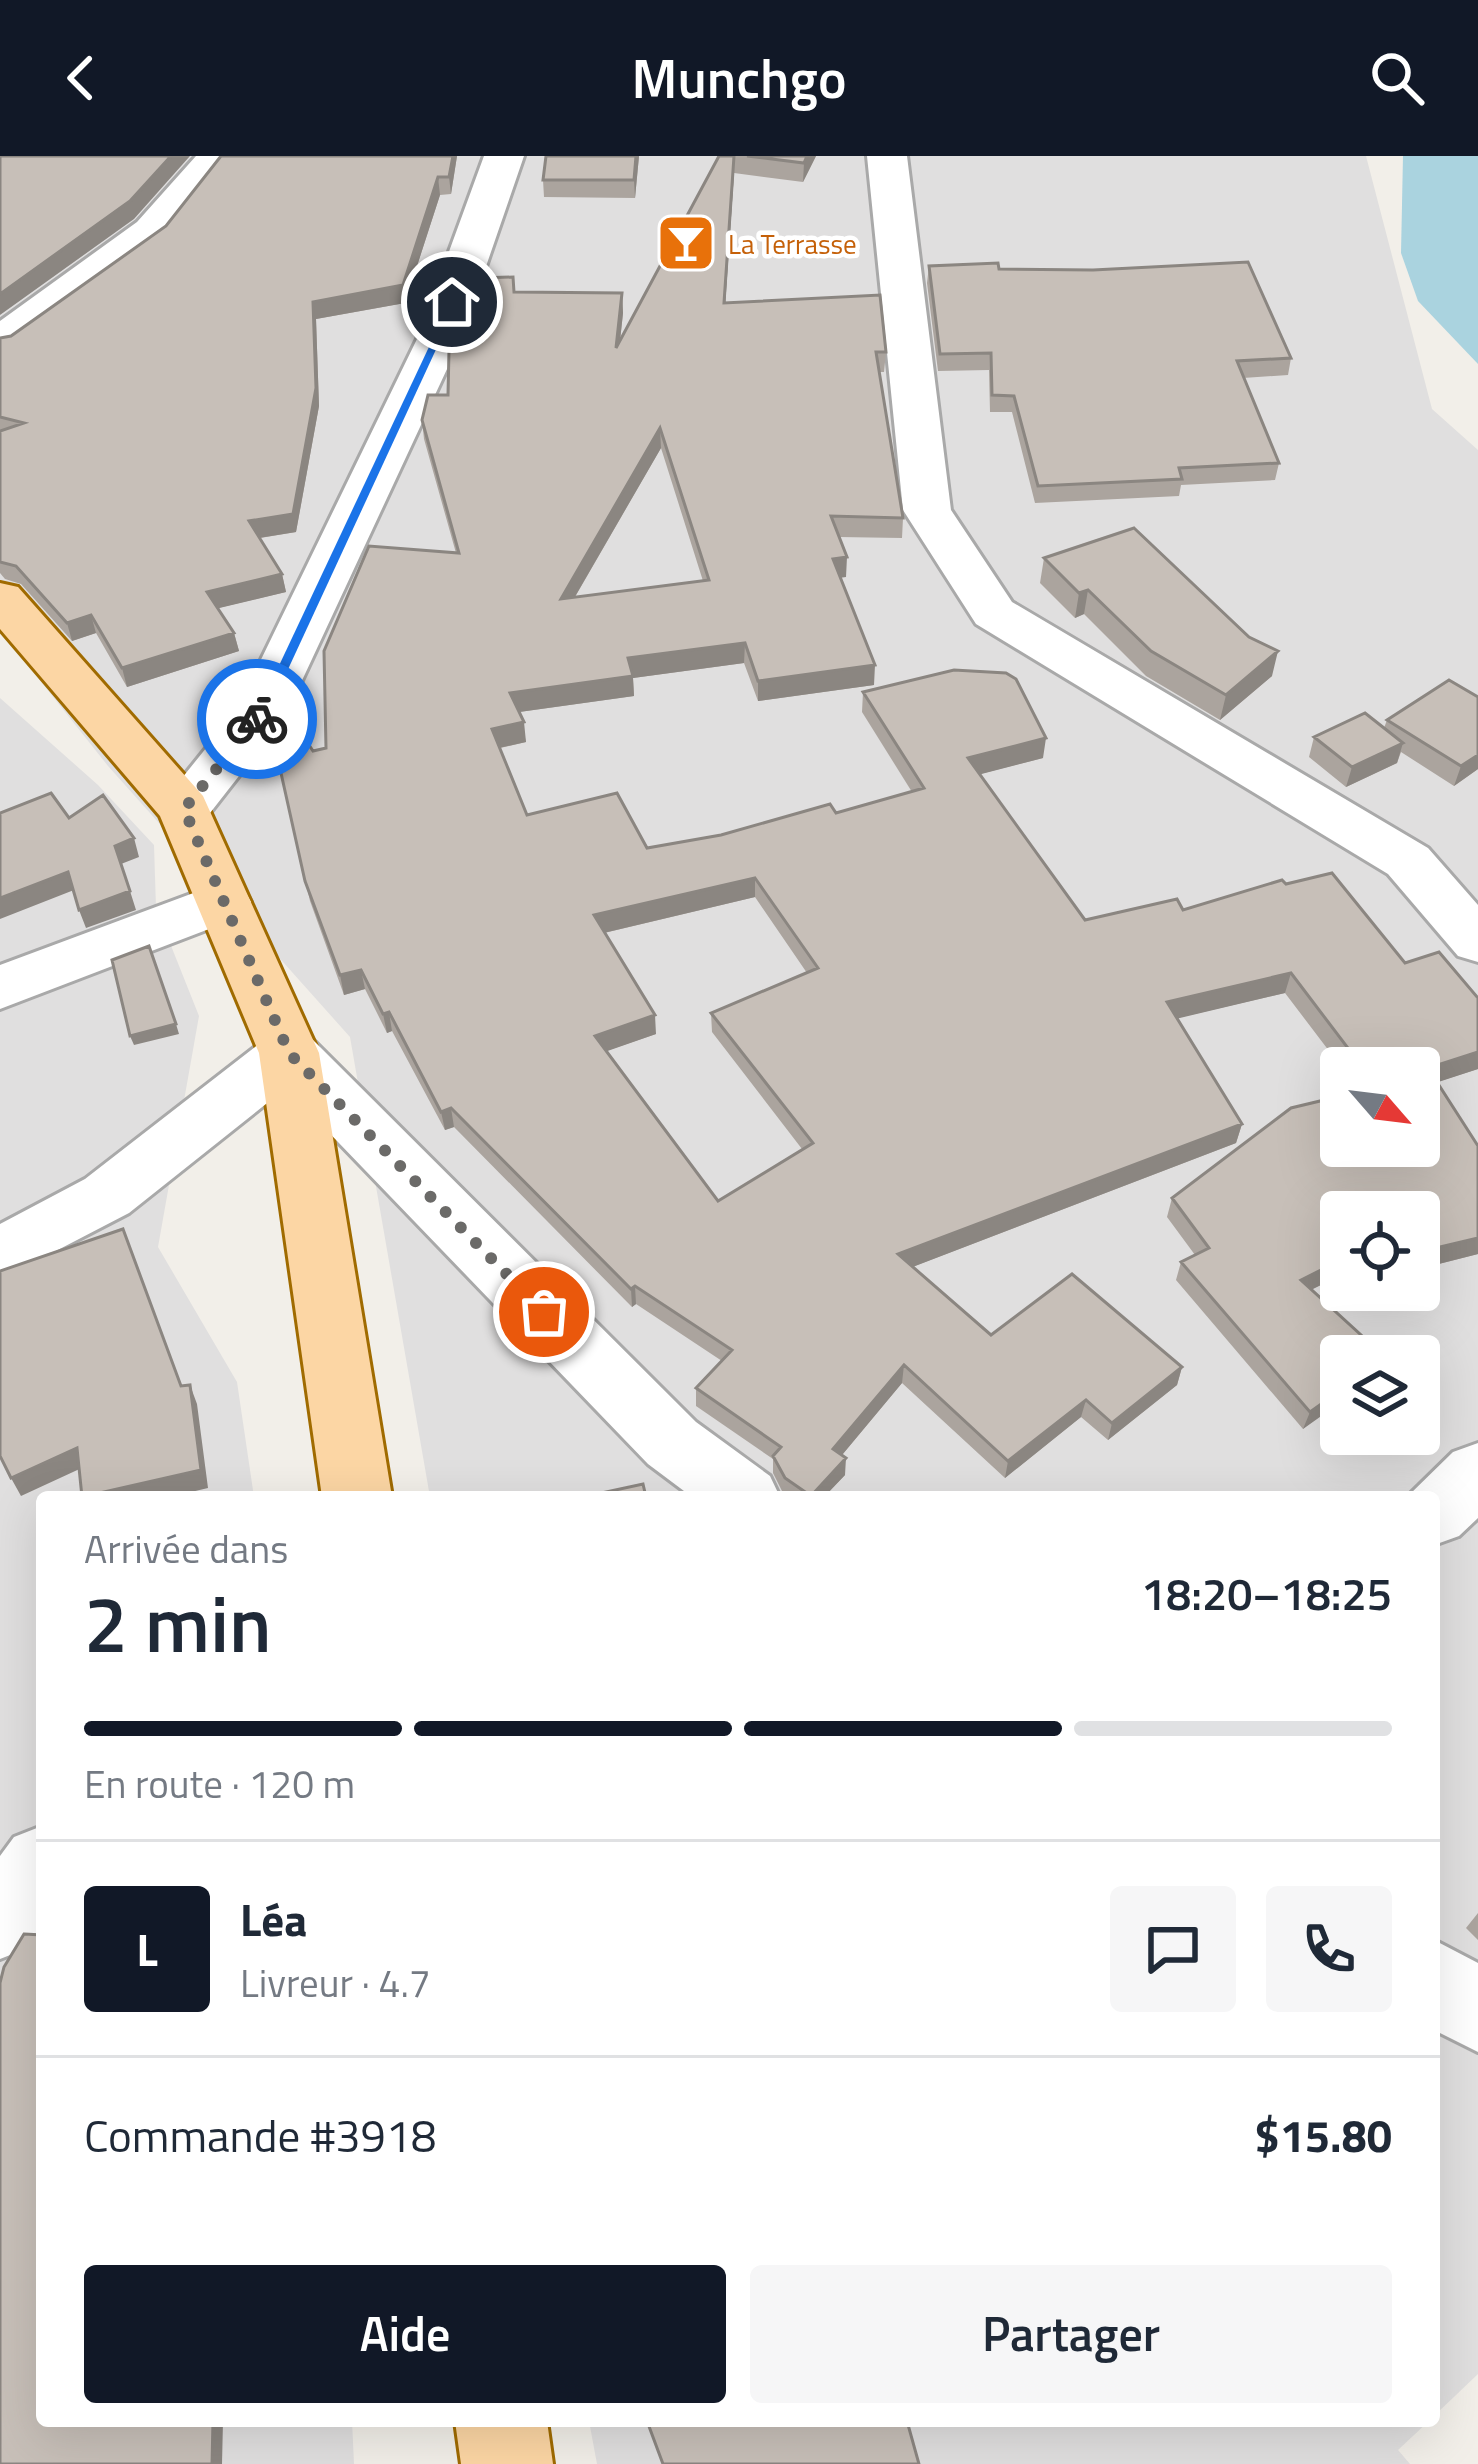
<!DOCTYPE html>
<html lang="fr">
<meta charset="utf-8">
<style>
:root{--surface:#fff;--page:#f6f6f7;--text:#1f2937;--muted:#747a83;--line:#e0e1e3;--accent:#111827}
body{margin:0;font-family:"Titillium Web",sans-serif;background:var(--page);color:var(--text);height:100vh;display:flex;flex-direction:column;font-size:45px;white-space:nowrap}
*{box-sizing:border-box;margin:0}
p{font-size:39px;color:var(--muted)}
.icon{flex:none;width:66px;height:66px;fill:none;stroke:currentColor;stroke-width:2;stroke-linecap:round;stroke-linejoin:round}
.map{position:relative;flex:1;overflow:hidden}
.panel{position:absolute;left:36px;top:1335px;width:1404px;height:936px;display:flex;flex-direction:column;background:var(--surface);border-radius:12px;box-shadow:0 12px 48px #0002}
.panel>*{flex:none}
.needle{width:78px;rotate:118deg}
.fabs{position:absolute;left:1320px;top:891px;display:grid;gap:24px}
.fabs a{display:grid;place-items:center;width:120px;height:120px;border-radius:12px;background:var(--surface);box-shadow:0 12px 48px #0002;font-size:60px}
.pin{position:absolute;display:grid;place-items:center;width:102px;height:102px;color:#fff;margin:-51px;border:6px solid #fff;border-radius:50%;box-shadow:0 3px 12px #0007}
.courier{position:absolute;display:grid;place-items:center;width:120px;height:120px;margin:-60px;border:9px solid #1a73e8;border-radius:50%;background:#fff;color:#222;box-shadow:0 3px 15px #0007}
.summary em{font-style:normal;font-weight:600}
.summary div{display:flex;flex-direction:column-reverse}
.summary{display:flex;align-items:center;justify-content:space-between;height:204px;padding:0 48px}
h1{font-size:78px;font-weight:600;line-height:90px}
.bar{display:grid;grid-template-columns:repeat(4,1fr);gap:18px 12px;align-content:center;height:144px;padding:0 48px}
.bar i{height:15px;border-radius:9px;background:var(--line)}
.bar .on{background:var(--accent)}
.bar p{grid-column:span 4}
.line{display:flex;align-items:center;gap:30px;padding:0 48px;border-top:3px solid var(--line)}
.line div{flex:1}
.round{display:grid;place-items:center;flex:none;width:126px;height:126px;border-radius:12px;background:var(--page)}
.cta{display:flex;gap:24px;margin-top:auto;padding:24px 48px}
.cta a{flex:1;height:138px;border-radius:12px;background:var(--accent);color:#fff;font-size:48px;font-weight:600;line-height:138px;text-align:center}
.cta a+a{background:var(--page);color:var(--text)}
header{display:flex;justify-content:space-between;align-items:center;height:156px;padding:0 48px;background:var(--accent);color:#fff;font-size:54px;font-weight:600}
.map>svg:first-child{display:block}
.residential{fill:#e0dfdf;fill-rule:evenodd}
.water{fill:#aad3df}
.lines{fill:none;stroke-linecap:round;stroke-linejoin:round}
.minor-casing{stroke:#a9a9a9;stroke-width:6}
.major-casing{stroke:#a06b00;stroke-width:6}
.minor{fill:#fff;fill-rule:evenodd}
.major{fill:#fcd6a4;fill-rule:evenodd}
.wall{fill:#aba49e;fill-rule:evenodd}
.shaded-wall{fill:#8b8681}
.building{fill:#c7bfb8;stroke:#8b8681;stroke-width:3;fill-rule:evenodd}
.route{fill:#1a73e8}
.done{stroke:#6b6a68;stroke-width:12;stroke-dasharray:0 21.6}
.labels{text-anchor:middle;dominant-baseline:central;stroke-width:9;stroke-linejoin:round;paint-order:stroke}
.far-food-label{font-size:27px;fill:#c56008;stroke:#fff;text-anchor:start}
</style>
<header><svg class="icon" aria-label="back" viewBox="0 0 24 24"><path d="M15 5l-7 7 7 7"/></svg>Munchgo<svg class="icon" aria-label="search" viewBox="0 0 24 24"><circle cx="10" cy="10" r="6"/><path d="M15 15l6 6"/></svg></header>
<div class="map">
<svg width="1478" height="2308" viewBox="0 0 1478 2308">
<rect width="100%" height="100%" fill="#f2efe9"/>
<path class="residential" d="M0 0H1366L1432 253 1478 294V2218L1434 2260V1341H430L350 881 108 610 0 474ZM1341 912H1419V990H1341ZM1341 1056H1419V1134H1341ZM1341 1200H1419V1278H1341Z
M0 542 98 629 154 689 156 752 199 860 158 1091 237 1226 254 1341H42V2265H352L354 2308H0Z
M589 2265H1429L1398 2294 1410 2308H597Z"/>
<path class="water" d="M1403 0H1478V208L1418 145 1401 97Z"/>
<g class="lines">
<defs>
<path id="minor" d="M196 0H237L167 84 15 194 0 198V165L137 66Z
M484 0H524L461 183 285 561 203 666 184 671 165 666 157 653 236 555 417 183Z
M867 0H907L951 354 1012 446 1428 692 1478 749V806L1458 800 1388 718 976 468 903 354Z
M223 726 243 732 251 746 243 760 0 853V809Z
M289 875 310 881 696 1266 770 1320 780 1341H692L648 1308 286 932 129 1057 0 1124V1068L85 1023 268 881Z
M1478 1287V1362L1459 1380 1434 1389V1341H1407L1453 1296Z
M42 1670V1773L28 1792 0 1803V1700L14 1681Z
M1434 1784 1478 1807V1896L1434 1874Z"/>
<path id="major" d="M0 427 18 431 203 640 319 897 392 1341H322L259 897 160 660 0 473Z
M455 2265H547L553 2308H461Z"/>
</defs>
<use href="#minor" class="minor-casing"/>
<use href="#major" class="major-casing"/>
<use href="#minor" class="minor"/>
<use href="#major" class="major"/>
</g>
<path class="wall" d="M221 0H457L451 38 440 39 405 147 316 163 319 250 296 376 260 382 282 418 286 436 218 452 234 477 239 495 127 531 96 477 72 485 21 428 5 423 0 417V182L11 180 166 70Z
M639 0 635 42 544 41 543 24Z
M719 0H816L803 26 734 17 725 147 886 196 884 216H879L903 362 902 382 839 381 846 421H840L874 529 758 545 744 507 633 522 634 540 519 556 526 586 500 592 527 659 647 692 836 657 912 636 862 556 863 536 1043 602 980 618 1085 764 1183 754 1478 913 1437 926 1478 1098 1419 1113V1056H1341V1119L1312 1133 1384 1200 1303 1273 1176 1124 1181 1106 1195 1099 1167 1061 1172 1042 1341 990 1419 912H1342L1285 837 1177 862 1242 968 1236 987 912 1111 991 1179 1182 1211 1177 1229 1108 1284 1081 1261 1005 1322 902 1227 842 1299 845 1319 824 1341H787L784 1339 773 1317V1303L696 1250V1232L722 1205 636 1148 632 1151 454 971 445 974 392 875 387 877 365 833 344 839 310 745 269 563 313 595 326 592 456 397 424 283 422 264 448 239 515 136 622 137 623 157 620 185ZM661 292 703 425 575 441ZM755 741 807 817 711 857 712 876 802 993 718 1045 606 895 656 878 604 777Z
M929 110 999 113 1291 202 1288 219 1243 222 1279 307 1275 324 1181 329 1179 340 1035 347 1012 256H990L989 214 938 215 927 127Z
M1044 402 1272 520 1220 564 1146 520 1084 458 1075 462 1040 427Z
M1478 541V613L1454 630 1401 596 1397 607 1346 631 1309 601 1314 581 1384 572 1387 564Z
M1478 1757V1784L1466 1772Z"/>
<path class="shaded-wall" d="M171 0H190L134 63 0 159V138Z
M453 0H457L451 38 449 21Z
M636 0H639L635 42 634 24Z
M734 0V17L724 167V147Z
M807 0H816L803 26 804 7Z
M438 21 440 39 405 147 316 163 319 250 296 376 253 383 249 365 313 146Z
M622 137 623 157 617 212 616 192Z
M660 272 661 292 562 463 561 443Z
M847 401 846 421 832 423 833 403Z
M282 418 286 436 211 454 207 436Z
M1088 434 1084 458 1075 462 1079 437Z
M91 459 96 477 72 485 67 467Z
M234 477 239 495 127 531 122 512Z
M745 487 744 507 633 522 634 540 512 557 510 537 628 502Z
M1278 495 1272 520 1220 564 1226 539Z
M875 509 874 529 758 545V525Z
M524 566 526 586 494 593 492 573Z
M1046 582 1043 602 966 622 968 602Z
M1403 587 1397 607 1346 631 1352 611Z
M1478 599V613L1454 630 1461 610Z
M134 682 139 701 121 708 115 690Z
M68 716 74 734 0 763V742Z
M755 722V741L595 779 594 759Z
M130 735 136 754 86 772 79 754Z
M361 814 365 833 344 839 340 819Z
M1291 817 1285 837 1163 866 1167 846Z
M389 856 392 875 387 877 383 858Z
M655 859 656 878 596 899 595 880Z
M176 868 179 878 134 889 130 880Z
M1478 896V913L1420 932 1428 912Z
M451 952 454 971 445 974 441 956Z
M1242 968 1236 987 897 1117 898 1098Z
M1478 1082V1098L1419 1113V1096Z
M1341 1104V1119L1295 1142 1301 1124Z
M635 1130 636 1148 632 1151 631 1133Z
M904 1209 902 1227 832 1311 833 1293Z
M1182 1211 1177 1229 1108 1284 1112 1267Z
M190 1229 197 1248 208 1332 170 1341H82Z
M1341 1234V1246L1303 1273 1310 1256Z
M1086 1244 1081 1261 1005 1322 1008 1305Z
M77 1292 86 1310 21 1340 11 1322Z
M846 1302 845 1319 824 1341H811Z
M213 2265H223L222 2308H212Z"/>
<path class="building" d="M0 0H171L130 45 0 138Z
M221 0H453L449 21H438L403 129 313 146 316 232 293 358 249 365 282 418 207 436 234 477 122 512 91 459 67 467 16 410 0 406V275L24 267 0 261V182L11 180 166 70Z
M546 0H636L634 24H543Z
M719 0H734L724 147 880 139 886 196H876L903 362 831 360 847 401 833 403 875 509 758 525 745 487 628 502 633 520 510 537 524 566 492 573 527 659 617 637 647 692 721 679 830 648 836 657 924 632 863 536 954 514 1006 517 1016 523 1046 582 968 602 1085 764 1177 743 1183 754 1282 724 1286 728 1332 717 1405 807 1439 796 1478 842V896L1428 912 1478 990V1082L1419 1096V1056H1341V1104L1301 1124 1384 1200H1341V1234L1310 1256 1181 1106 1209 1092 1172 1042 1291 952 1341 940V990H1419V912H1363L1291 817 1167 846 1242 968 898 1098 991 1179 1072 1118 1182 1211 1112 1267 1086 1244 1008 1305 904 1209 833 1293 846 1302 811 1340 785 1322 773 1300 781 1291 696 1232 732 1194 635 1130 631 1133 451 952 441 956 389 856 383 858 361 814 340 819 305 725 269 563 282 547 313 595 326 592 324 495 369 390 459 397 422 264 428 239H448L449 194 478 122 513 121 514 136 622 137 616 192ZM660 272 709 424 561 443ZM755 722 818 812 711 857 813 987 718 1045 595 880 655 859 594 759Z
M747 0H807L804 7Z
M1248 106 1291 202 1237 205 1279 307 1179 312 1182 323 1038 330 1014 240 992 239 991 197 940 198 929 110 998 107 999 113 1093 114Z
M1134 372 1249 481 1278 495 1226 539 1151 495 1088 434 1079 437 1044 402Z
M1449 524 1478 541V599L1461 610 1387 564Z
M1365 557 1403 587 1352 611 1314 581Z
M51 637 69 662 103 639 134 682 115 690 130 735 79 754 68 716 0 742V657Z
M149 790 176 868 130 880 112 804Z
M123 1073 181 1230 190 1229 201 1314 82 1341 77 1292 11 1322 0 1300V1115Z
M643 1328 646 1341H583Z
M24 1778 42 1779V2265H213L212 2308H0V1827L4 1811Z
M647 2265H907L919 2308H663Z"/>
<path class="route" d="M452 142 458 146 265 563 252 567Z"/>
<g class="lines">
<path class="done" d="M257 563 184 653 289 897 544 1156"/>
</g>
<defs>
<symbol id="bar-square" viewBox="-11 -11 22 22"><rect x="-9" y="-9" width="18" height="18" rx="4" fill="#e8710a" stroke="#fff"/><path d="M-6-5H6L.8 .8V4.5H3.5V6h-7V4.5H-.8V.8Z" fill="#fff"/></symbol>
</defs>
<g fill-rule="evenodd">
<use href="#bar-square" x="653" y="54" width="66" height="66"/>
</g>
<g class="labels">
<g class="far-food-label">
<text x="728" y="87">La Terrasse</text>
</g>
</g>
</svg>
<div class="fabs">
<a><svg class="needle" viewBox="-14 -14 28 28"><path d="M0-13l5 13h-10z" fill="#e53935"/><path d="M0 13l5-13h-10z" fill="#747a83"/></svg></a>
<a><svg class="icon" aria-label="locate" viewBox="0 0 24 24"><circle cx="12" cy="12" r="6"/><path d="M12 2v4M12 18v4M2 12h4M18 12h4"/></svg></a>
<a><svg class="icon" aria-label="layers" viewBox="0 0 24 24"><path d="M12 4l9 5-9 5-9-5zM3 14l9 5 9-5"/></svg></a>
</div>
<div class="pin" style="left:544px;top:1156px;background:#ea580c"><svg class="icon" aria-label="bag" viewBox="0 0 24 24"><path d="M5 8h14l-1 12H6zM9 8a3 3 0 0 1 6 0"/></svg></div>
<div class="pin" style="left:452px;top:146px;background:#1f2937"><svg class="icon" aria-label="home" viewBox="0 0 24 24"><path d="M3 11l9-7 9 7M6 9v11h12V9"/></svg></div>
<div class="courier" style="left:257px;top:563px"><svg class="icon" aria-label="bike" viewBox="0 0 24 24"><circle cx="6" cy="16" r="4"/><circle cx="18" cy="16" r="4"/><path d="M6 16l4-8h5l3 8M10 8l3 8H6M13 5h3"/></svg></div>
<section class="panel">
<div class="summary"><div><h1>2 min</h1><p>Arrivée dans</p></div><em>18:20–18:25</em></div>
<div class="bar"><i class="on"></i><i class="on"></i><i class="on"></i><i></i><p>En route · 120 m</p></div>
<div class="line" style="height:216px"><b class="round" style="background:var(--accent);color:#fff">L</b><div><b>Léa</b><p>Livreur · 4.7</p></div><a class="round"><svg class="icon" aria-label="chat" viewBox="0 0 24 24"><path d="M4 5h16v11H9l-5 4z"/></svg></a><a class="round"><svg class="icon" aria-label="phone" viewBox="0 0 24 24"><path d="M5 4h4l2 5-3 2q2 4 5 5l2-3 5 2v4C11 20 4 13 5 4z"/></svg></a></div>
<div class="line" style="height:156px"><div>Commande #3918</div><b>$15.80</b></div>
<div class="cta"><a>Aide</a><a>Partager</a></div>
</section>
</div>
